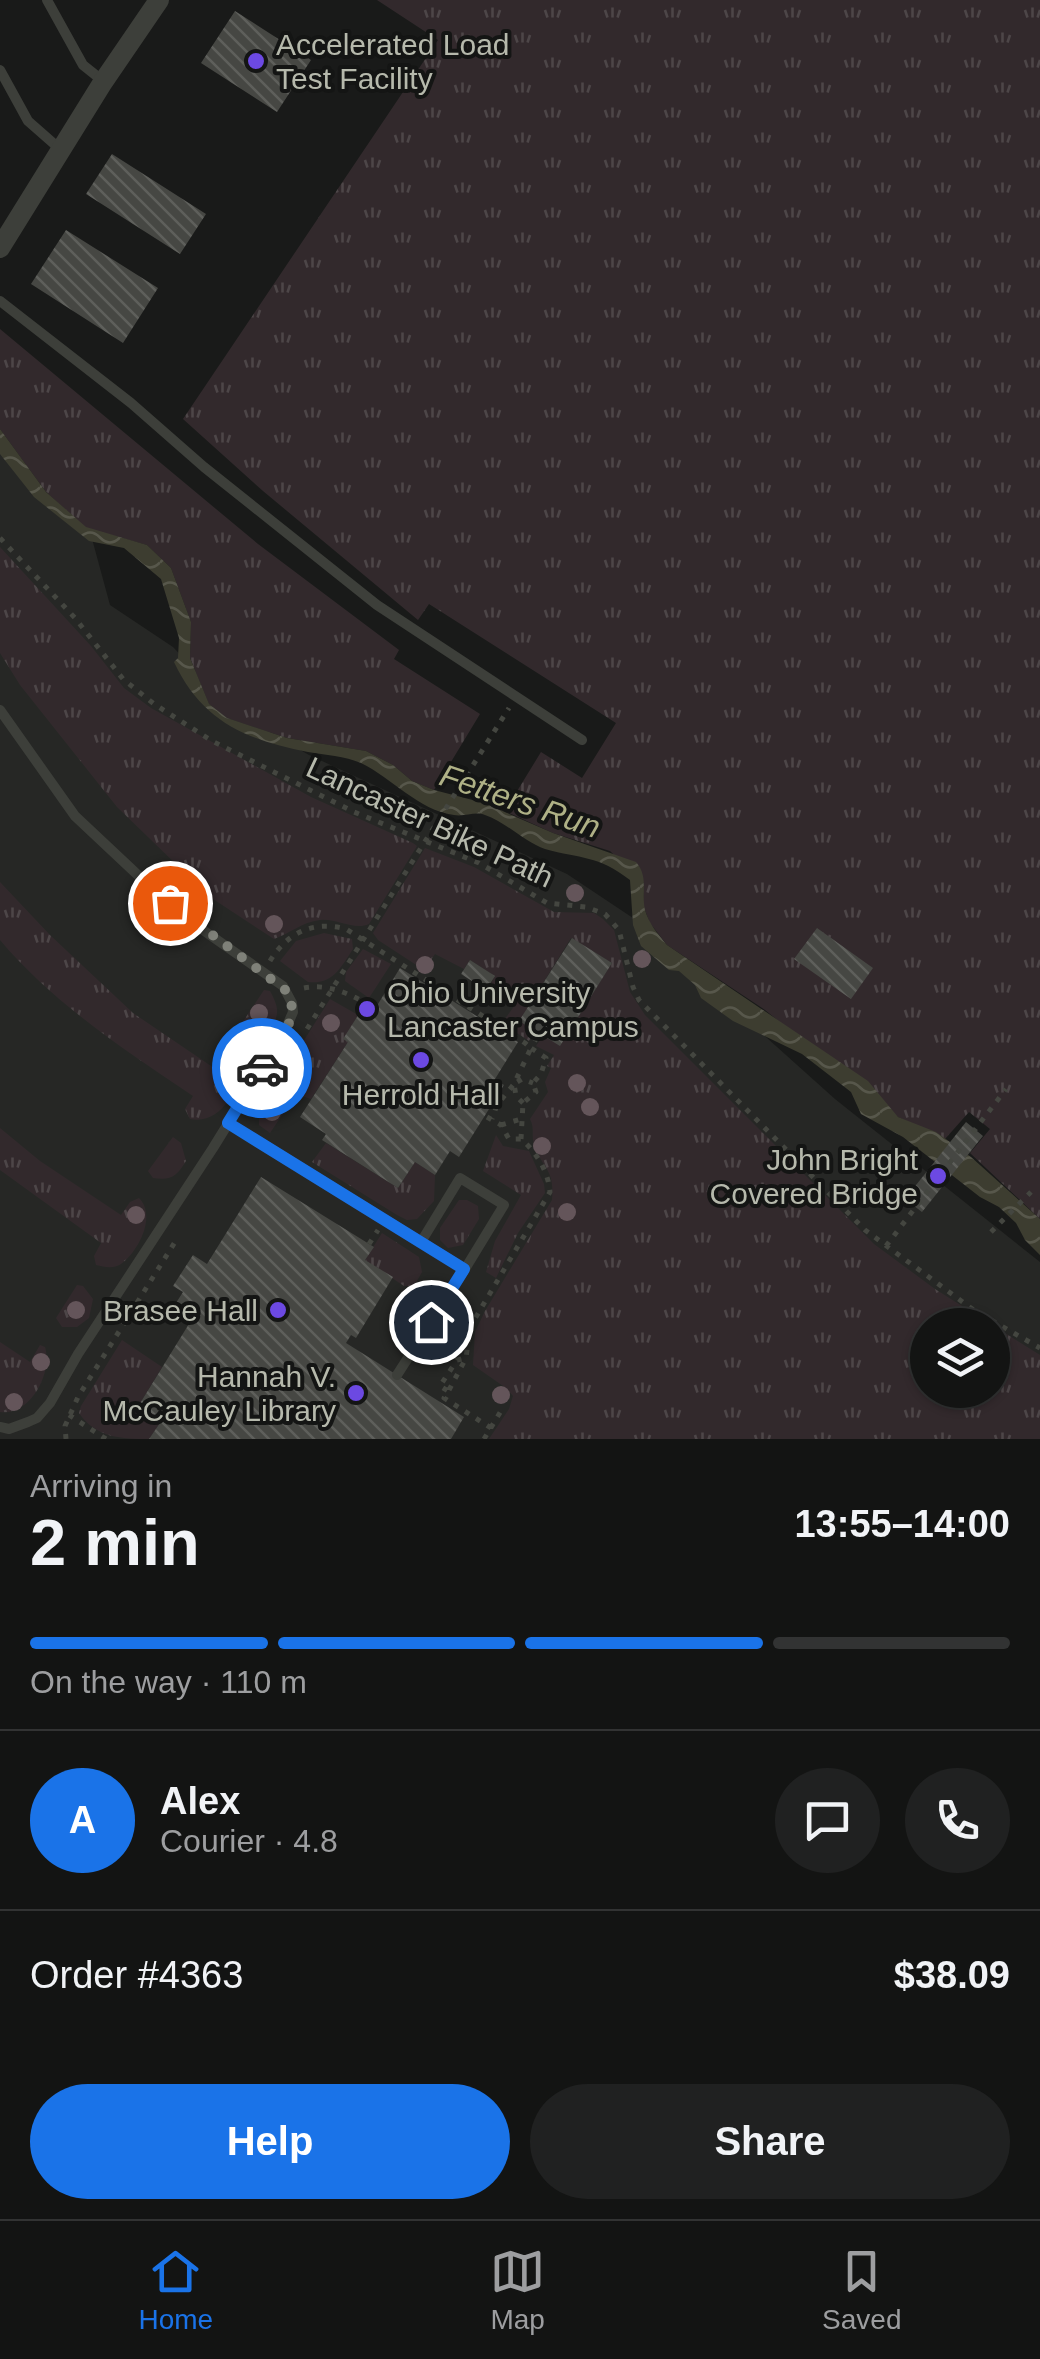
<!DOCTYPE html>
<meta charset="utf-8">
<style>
:root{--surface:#131413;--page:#202121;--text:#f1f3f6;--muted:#9d9ea0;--line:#323333;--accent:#1a73e8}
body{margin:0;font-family:Helvetica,sans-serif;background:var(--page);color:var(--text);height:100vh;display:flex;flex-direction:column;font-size:38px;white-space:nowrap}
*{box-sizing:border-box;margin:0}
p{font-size:32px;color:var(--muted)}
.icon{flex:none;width:55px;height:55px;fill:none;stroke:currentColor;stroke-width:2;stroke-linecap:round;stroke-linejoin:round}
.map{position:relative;height:1439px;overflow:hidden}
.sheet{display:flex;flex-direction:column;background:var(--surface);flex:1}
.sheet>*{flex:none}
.tools{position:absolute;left:910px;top:1308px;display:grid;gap:20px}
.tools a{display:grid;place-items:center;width:100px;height:100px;border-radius:50%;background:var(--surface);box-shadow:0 2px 8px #0004,0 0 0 2px var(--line);font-size:50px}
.pin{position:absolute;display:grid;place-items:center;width:85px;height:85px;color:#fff;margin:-42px;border:5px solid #fff;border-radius:50%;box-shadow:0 2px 10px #0007}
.courier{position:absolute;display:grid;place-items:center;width:100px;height:100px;margin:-50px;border:8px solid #1a73e8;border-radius:50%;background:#fff;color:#222;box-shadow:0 2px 12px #0007}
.summary em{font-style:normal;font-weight:800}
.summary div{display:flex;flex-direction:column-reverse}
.summary{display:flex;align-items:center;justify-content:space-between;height:170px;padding:0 30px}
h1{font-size:65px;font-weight:800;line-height:75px}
.bar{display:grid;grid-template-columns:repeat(4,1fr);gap:15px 10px;align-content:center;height:120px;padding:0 30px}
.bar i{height:12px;border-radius:8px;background:var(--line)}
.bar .on{background:var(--accent)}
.bar p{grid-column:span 4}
.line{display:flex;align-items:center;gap:25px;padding:0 30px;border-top:2px solid var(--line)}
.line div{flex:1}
.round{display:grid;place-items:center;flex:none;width:105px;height:105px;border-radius:52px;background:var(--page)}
.action{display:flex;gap:20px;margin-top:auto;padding:20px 30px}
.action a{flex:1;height:115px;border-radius:60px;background:var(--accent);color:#fff;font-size:40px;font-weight:800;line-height:115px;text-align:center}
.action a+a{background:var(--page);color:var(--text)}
.tabs{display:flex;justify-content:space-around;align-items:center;height:140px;border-top:2px solid var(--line);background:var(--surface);font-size:28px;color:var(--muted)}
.tabs a{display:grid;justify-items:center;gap:5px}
.tabs .on{color:var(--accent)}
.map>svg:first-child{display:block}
.built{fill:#262725;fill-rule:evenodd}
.grass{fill:url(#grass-tufts);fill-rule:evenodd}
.water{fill:url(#water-waves)}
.building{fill:url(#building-back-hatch)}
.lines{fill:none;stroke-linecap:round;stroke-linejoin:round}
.path{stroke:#444640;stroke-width:5;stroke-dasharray:5 8;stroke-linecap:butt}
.lane{stroke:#3d3f3a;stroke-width:10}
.street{stroke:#3d3f3a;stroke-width:20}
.tree{fill:#64555a}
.done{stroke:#7f8179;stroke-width:10;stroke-dasharray:0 18}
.route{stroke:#1a73e8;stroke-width:12}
.poi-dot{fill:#6c49e2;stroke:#141514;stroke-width:4}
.labels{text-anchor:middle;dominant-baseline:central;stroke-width:8;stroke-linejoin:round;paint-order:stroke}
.poi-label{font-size:30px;fill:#b6b9ac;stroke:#141514;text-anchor:end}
.street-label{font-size:30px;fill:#b6b9ac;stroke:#141514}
.water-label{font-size:32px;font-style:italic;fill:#afb186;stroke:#141514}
</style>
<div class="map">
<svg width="1040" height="1439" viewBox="0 0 1040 1439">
<defs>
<pattern id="grass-tufts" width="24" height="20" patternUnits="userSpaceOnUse" patternTransform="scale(2.5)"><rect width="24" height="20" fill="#32292c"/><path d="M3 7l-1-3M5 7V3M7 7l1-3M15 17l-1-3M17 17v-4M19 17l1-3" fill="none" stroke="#4d4648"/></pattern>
<pattern id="water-waves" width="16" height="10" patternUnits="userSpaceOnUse" patternTransform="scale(2.5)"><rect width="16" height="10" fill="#3d3d30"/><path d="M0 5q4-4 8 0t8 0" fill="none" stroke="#57574b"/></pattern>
<pattern id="building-back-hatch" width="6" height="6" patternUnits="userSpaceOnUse" patternTransform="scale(2.5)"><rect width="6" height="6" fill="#464743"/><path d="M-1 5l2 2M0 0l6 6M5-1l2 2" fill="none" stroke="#5e5f5b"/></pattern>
</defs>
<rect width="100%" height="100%" fill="#191a19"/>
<path class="built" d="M0 451 91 535 110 605 173 647 235 712 309 755 567 874 633 918 835 1099 1040 1262V1439H0ZM928 1325H992V1390H928Z"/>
<path class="grass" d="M377 0H1040V1219L970 1153 990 1129 969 1112 945 1139 898 1117 765 1010 667 945 650 923 643 905 644 883 610 851 553 833 505 811 541 752 582 778 616 723 429 604 418 620 263 491 183 419 438 40Z
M0 329 258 544 399 650 394 659 480 714 434 790 412 781 393 765 366 751 287 738 227 718 209 704 190 658 191 622 171 568 147 545 86 528 46 492 0 429Z
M0 547 91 646 124 688 151 708 311 797 413 843 417 846 369 924C354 931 337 918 320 920 302 922 289 934 274 939L210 897 117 807 20 685 0 653Z
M425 848 474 867 554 912 594 913 603 919 614 930 630 992 645 1015 874 1244 935 1289 1040 1355V1439H489L509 1409 513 1396 506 1388 473 1365 475 1332 485 1311 552 1200C555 1168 542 1169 534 1144 531 1135 535 1129 530 1119L548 1092 545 1082 551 1068 547 1066 554 1055 536 1046 543 1036 560 1045 612 963 571 938 520 1020 535 1031 529 1041 502 1023 515 1005 490 985 495 976 470 960 464 969 435 954 424 970 378 940 373 933ZM928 1325H992V1390H928Z
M0 882 50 935 133 1013 214 1068 225 1051 233 1053 241 1062C239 1090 221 1125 190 1119L185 1109 193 1096C126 1051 53 1003 0 940Z
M324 933 352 939 353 949C341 967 333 985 308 982L280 961 296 941Z
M363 949 391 964 369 998 345 981 346 972Z
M264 990 270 991C279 1008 281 1016 267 1031L256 1033 242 1028V1023Z
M330 999 358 1015 344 1039 348 1042 311 1099 296 1094 270 1133 259 1125V1112Z
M0 1128 40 1161 121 1215 130 1202 139 1198C157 1216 138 1252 121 1264 113 1269 105 1267 96 1265L94 1256 101 1243 0 1170Z
M496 1135 503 1146 529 1151 544 1184 545 1193 518 1233 496 1278 486 1272 495 1241 521 1195 483 1171Z
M173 1137 181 1143 186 1161C177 1176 171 1181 153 1178L148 1171Z
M326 1143 398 1188 415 1162 435 1175 434 1201 417 1219 407 1220 397 1215 312 1162Z
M459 1200H467L478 1206 479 1219 463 1245 448 1248 440 1240V1228Z
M382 1233 419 1257 422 1272 414 1286H404L365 1260Z
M77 1285 83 1286 93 1299 89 1318 77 1327H62L56 1318Z
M122 1340 162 1367 139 1405 162 1420 149 1439C122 1439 96 1438 79 1413L81 1406Z
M0 1342 30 1362 40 1345 45 1347C53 1373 30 1416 0 1412Z"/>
<path class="water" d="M0 429 46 492 86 527 147 545 171 568 191 622 190 658 209 704 227 718 287 738 366 751 393 765 412 781 434 790 484 803 553 833 636 862C649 877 641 893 645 910 649 924 658 934 667 945L868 1081 898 1117 936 1132 971 1157 1040 1219V1255L1025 1240 1016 1223 999 1207 980 1197 903 1137 861 1114 851 1092 802 1054 733 1021 701 998 695 985 679 971 669 970 641 946 633 925 630 880C598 855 581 859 545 849 526 843 506 822 485 815 475 811 465 817 454 815 418 810 392 778 361 763 345 756 325 755 308 752 247 740 202 722 174 662L178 658 179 638 161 579 124 548 89 541 34 497 0 454Z"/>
<path class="building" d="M235 11 311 60 277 112 201 63Z
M112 154 206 214 180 254 86 194Z
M66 230 158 288 123 343 31 284Z
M817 928 873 968 851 999 794 959Z
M572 938 612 963 560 1046 519 1021Z
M470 960 495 976 486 990 461 974Z
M400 968 518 1042 495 1079 504 1085 459 1157 450 1151 435 1175 415 1162 398 1188 322 1140 326 1134 300 1117 348 1042 343 1039 369 998 378 1004Z
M966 1122 983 1136 922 1212 905 1199Z
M261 1177 374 1247 365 1260 393 1277 356 1338 351 1335 346 1343 464 1417 451 1439H149L162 1420 139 1405 192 1319 182 1313 185 1308 176 1303 183 1292 173 1286 193 1255 207 1264Z"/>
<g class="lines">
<path class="path" d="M0 538 75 618 123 679 154 704 212 741 354 812 479 863 547 903 586 907 605 914 619 930 633 987 639 1000 865 1230 975 1311 1040 1348
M270 961C287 933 313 920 346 929L525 1043 531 1048 514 1084 497 1105 492 1119
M304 988C325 984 343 991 362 1001
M307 1029 509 708
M523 1103 516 1096 514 1084 522 1079 533 1083
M487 1117 501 1125 509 1139H521C537 1153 548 1171 550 1192L470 1327 466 1358 457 1360 440 1386 448 1391 444 1398 491 1428
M501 1125 521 1119
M521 1139 523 1103 536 1092 533 1083 541 1074 546 1058 531 1048 539 1033
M991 1232 1031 1192
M369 1244 378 1230
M886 1246 1006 1089
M449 1390 466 1358
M69 1415 106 1439
M66 1439 65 1426 78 1397 175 1242
M484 1439 504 1406"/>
<path class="lane" d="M47 0 83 65 103 81
M0 70 28 121 61 150
M0 301 131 403 204 467 377 605 582 740
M0 710 75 816 141 878 200 928 283 986 292 1003 293 1012 283 1035 213 1148 78 1354 50 1403 37 1418 28 1422 9 1429 0 1427
M229 1123 465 1269 504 1205 460 1178 421 1242
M397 1375 465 1269"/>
<path class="street" d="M0 248 103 82 159 0"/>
</g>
<g class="tree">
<circle cx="509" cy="854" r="9"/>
<circle cx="575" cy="893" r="9"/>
<circle cx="274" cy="924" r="9"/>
<circle cx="642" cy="959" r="9"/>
<circle cx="425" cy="965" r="9"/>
<circle cx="259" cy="1013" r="9"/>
<circle cx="331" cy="1023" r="9"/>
<circle cx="226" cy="1081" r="9"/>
<circle cx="577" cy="1083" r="9"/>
<circle cx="590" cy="1107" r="9"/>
<circle cx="272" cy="1112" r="9"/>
<circle cx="542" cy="1146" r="9"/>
<circle cx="567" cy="1212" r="9"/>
<circle cx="136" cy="1215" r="9"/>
<circle cx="76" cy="1310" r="9"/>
<circle cx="41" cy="1362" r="9"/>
<circle cx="501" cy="1395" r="9"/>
<circle cx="14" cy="1402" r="9"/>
</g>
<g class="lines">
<path class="done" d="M170 903 288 992C301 1021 276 1044 262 1068"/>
<path class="route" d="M262 1068 228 1123 464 1269 431 1322"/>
</g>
<g class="poi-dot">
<circle cx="256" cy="61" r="10"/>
<circle cx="367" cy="1009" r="10"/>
<circle cx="421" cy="1060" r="10"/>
<circle cx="938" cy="1176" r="10"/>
<circle cx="278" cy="1310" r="10"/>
<circle cx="356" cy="1393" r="10"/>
</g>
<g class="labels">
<g class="poi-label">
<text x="276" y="44" text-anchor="start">Accelerated Load<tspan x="276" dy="34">Test Facility</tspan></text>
<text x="387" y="992" text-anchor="start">Ohio University<tspan x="387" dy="34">Lancaster Campus</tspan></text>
<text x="421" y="1094" text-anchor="middle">Herrold Hall</text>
<text x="918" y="1159">John Bright<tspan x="918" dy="34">Covered Bridge</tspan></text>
<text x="258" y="1310">Brasee Hall</text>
<text x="336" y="1376">Hannah V.<tspan x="336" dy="34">McCauley Library</tspan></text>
</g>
<g class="street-label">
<text transform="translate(430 822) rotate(25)">Lancaster Bike Path</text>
</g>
<g class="water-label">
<text transform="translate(520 801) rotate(19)">Fetters Run</text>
</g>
</g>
</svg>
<div class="tools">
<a><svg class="icon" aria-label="layers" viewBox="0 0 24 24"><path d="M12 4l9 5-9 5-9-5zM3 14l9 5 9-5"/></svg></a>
</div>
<div class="pin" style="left:170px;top:903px;background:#ea580c"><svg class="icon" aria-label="bag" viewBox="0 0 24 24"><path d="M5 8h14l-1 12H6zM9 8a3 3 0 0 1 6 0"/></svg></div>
<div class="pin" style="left:431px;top:1322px;background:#1f2937"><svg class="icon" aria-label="home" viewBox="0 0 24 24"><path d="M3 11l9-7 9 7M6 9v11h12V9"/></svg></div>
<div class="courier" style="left:262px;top:1068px"><svg class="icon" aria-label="car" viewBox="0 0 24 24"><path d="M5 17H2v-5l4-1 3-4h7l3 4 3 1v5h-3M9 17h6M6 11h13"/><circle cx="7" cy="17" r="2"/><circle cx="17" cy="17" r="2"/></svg></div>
</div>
<section class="sheet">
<div class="summary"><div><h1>2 min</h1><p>Arriving in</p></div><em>13:55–14:00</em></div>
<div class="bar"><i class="on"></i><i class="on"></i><i class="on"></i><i></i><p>On the way · 110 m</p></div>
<div class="line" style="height:180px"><b class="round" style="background:var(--accent);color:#fff">A</b><div><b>Alex</b><p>Courier · 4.8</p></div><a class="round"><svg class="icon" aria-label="chat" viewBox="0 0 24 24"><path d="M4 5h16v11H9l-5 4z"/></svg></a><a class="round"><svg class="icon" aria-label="phone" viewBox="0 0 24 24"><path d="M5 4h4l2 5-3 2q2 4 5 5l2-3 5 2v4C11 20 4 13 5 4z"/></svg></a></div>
<div class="line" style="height:130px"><div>Order #4363</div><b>$38.09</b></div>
<div class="action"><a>Help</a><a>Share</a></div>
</section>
<nav class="tabs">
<a class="on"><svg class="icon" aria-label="home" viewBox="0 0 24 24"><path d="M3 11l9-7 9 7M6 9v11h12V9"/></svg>Home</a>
<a><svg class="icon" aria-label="map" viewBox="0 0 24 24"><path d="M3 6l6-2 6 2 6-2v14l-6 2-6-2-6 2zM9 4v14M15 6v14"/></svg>Map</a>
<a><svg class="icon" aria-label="saved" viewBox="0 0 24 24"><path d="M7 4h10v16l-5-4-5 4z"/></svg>Saved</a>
</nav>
